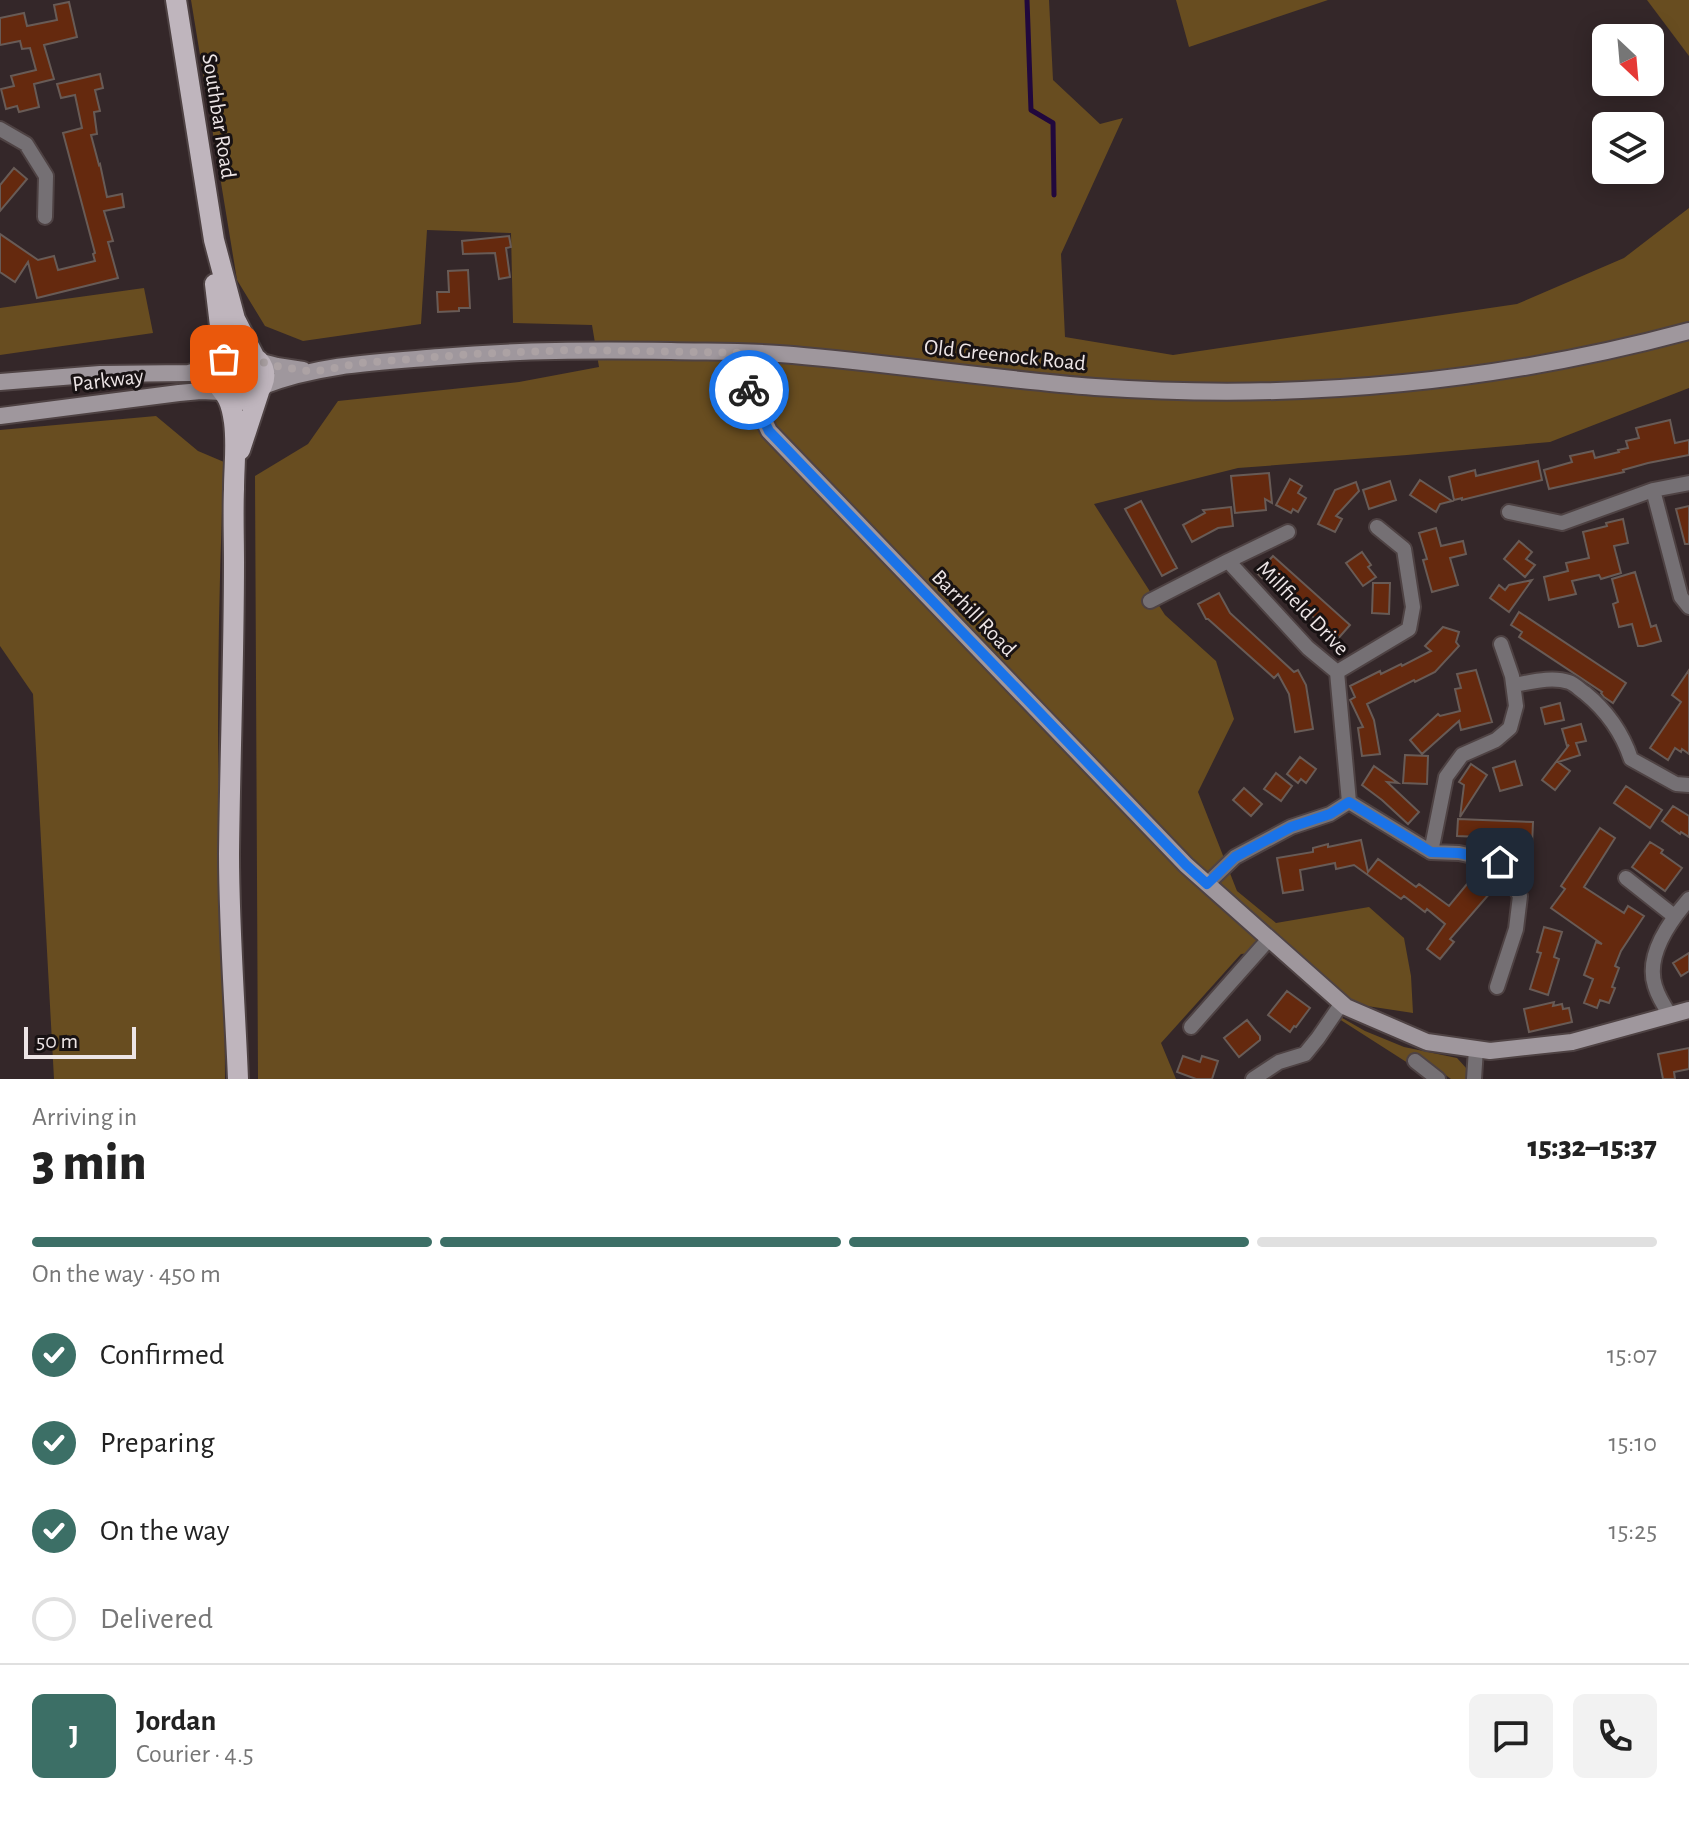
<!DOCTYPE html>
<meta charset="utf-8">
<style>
:root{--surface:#fff;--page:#f2f2f2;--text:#222;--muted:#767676;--line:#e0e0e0;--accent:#3c6f66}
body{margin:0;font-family:"Alegreya Sans",sans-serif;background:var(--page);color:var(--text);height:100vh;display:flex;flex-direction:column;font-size:30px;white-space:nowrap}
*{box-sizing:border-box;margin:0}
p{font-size:26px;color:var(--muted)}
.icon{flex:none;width:44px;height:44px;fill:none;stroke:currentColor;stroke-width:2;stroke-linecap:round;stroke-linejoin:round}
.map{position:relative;height:1079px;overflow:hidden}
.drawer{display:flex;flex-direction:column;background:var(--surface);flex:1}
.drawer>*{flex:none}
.needle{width:52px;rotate:154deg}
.controls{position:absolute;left:1592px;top:24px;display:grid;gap:16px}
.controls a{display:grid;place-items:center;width:72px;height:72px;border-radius:12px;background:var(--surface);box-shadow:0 4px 20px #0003;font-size:40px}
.scale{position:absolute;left:24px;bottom:20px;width:112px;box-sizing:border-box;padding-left:8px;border:4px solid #ede5e6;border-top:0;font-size:22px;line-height:28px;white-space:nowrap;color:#ede5e6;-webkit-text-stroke:6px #181213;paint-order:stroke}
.pin{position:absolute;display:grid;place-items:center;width:68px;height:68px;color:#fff;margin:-34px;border-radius:16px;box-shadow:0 4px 12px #0006}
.courier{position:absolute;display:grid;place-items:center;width:80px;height:80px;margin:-40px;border:6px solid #1a73e8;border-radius:50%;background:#fff;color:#222;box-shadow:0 2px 10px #0007}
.summary em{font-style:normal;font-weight:800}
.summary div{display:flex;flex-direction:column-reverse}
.summary{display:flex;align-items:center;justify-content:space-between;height:136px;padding:0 32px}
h1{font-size:52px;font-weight:800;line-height:60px}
.bar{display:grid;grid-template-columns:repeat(4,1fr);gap:12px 8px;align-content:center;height:96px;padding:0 32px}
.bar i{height:10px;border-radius:6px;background:var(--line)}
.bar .selected{background:var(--accent)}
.bar p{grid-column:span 4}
.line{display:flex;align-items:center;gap:20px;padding:0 32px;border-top:2px solid var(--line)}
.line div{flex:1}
.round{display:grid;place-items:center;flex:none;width:84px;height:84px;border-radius:12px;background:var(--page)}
ol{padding:0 32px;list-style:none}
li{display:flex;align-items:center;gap:24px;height:88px}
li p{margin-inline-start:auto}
li .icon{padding:8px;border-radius:50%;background:var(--accent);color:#fff;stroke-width:4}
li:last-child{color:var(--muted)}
li i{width:44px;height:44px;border:4px solid var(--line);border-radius:50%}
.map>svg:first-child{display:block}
.green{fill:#684d20}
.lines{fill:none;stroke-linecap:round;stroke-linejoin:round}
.stream{stroke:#21083d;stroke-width:5}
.building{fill:#65290e;stroke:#685b56;stroke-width:2}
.street-casing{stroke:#4e4243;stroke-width:18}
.secondary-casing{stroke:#4e4243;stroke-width:20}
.primary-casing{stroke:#4e4243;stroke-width:24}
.street{stroke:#757074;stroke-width:14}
.secondary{stroke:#9f979d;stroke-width:16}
.primary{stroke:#bfb5bd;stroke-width:20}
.done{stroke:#aca2a4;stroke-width:8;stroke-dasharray:0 14.4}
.route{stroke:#1a73e8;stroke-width:10}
.labels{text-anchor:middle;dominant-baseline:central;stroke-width:6;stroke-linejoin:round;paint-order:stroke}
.street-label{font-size:22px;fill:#ede5e6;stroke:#181213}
</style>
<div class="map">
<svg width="1689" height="1079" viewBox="0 0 1689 1079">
<rect width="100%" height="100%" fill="#342729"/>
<path class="green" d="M191 0H1049L1053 80 1100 124 1123 118 1061 254 1065 337 1173 355 1517 304 1624 258 1689 208V388L1550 442 1407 455 1238 468 1094 504 1165 615 1216 661 1234 719 1198 792 1237 891 1276 923 1369 907 1404 938 1411 976 1413 1013 1354 1004 1290 949 1241 954 1161 1043 1176 1079H258L255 476 308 444 338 401 519 382 599 367 592 325 513 323 511 233 427 230 421 324 303 341 265 326 237 280Z
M1176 0H1328L1189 47Z
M1647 0H1689V56Z
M144 288 153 333 0 355V308Z
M156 416 198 451 224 462C220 552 218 641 218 731 219 847 225 963 225 1079H54L33 694 0 646V430Z
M1337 1015 1365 1031 1404 1047 1457 1058 1467 1069 1468 1079H1451L1418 1055 1411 1065 1336 1017Z"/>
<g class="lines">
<path class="stream" d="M1027 0 1031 110 1053 123 1054 195"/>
</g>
<path class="building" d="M69 2 77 37 44 45 54 79 34 84 39 107 19 112 17 106 6 109 1 89 14 86 11 76 36 70 30 48 22 49 20 41 0 45V18L24 13 27 26 57 20 54 5Z
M100 74 103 88 95 90 100 111 94 112 97 134 91 135 99 165 100 164 107 197 122 194 124 207 104 211 113 241 108 242 118 278 37 298 28 262 15 282 0 272V234L38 260 54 256 58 270 95 261 93 254 95 253 63 133 82 128 75 95 61 98 57 84Z
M14 168 27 179 0 211V185Z
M509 236 511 247 506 248 510 277 499 279 495 253 463 254 462 241Z
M468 270 470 308H459V311L438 312 437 292H449L448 271Z
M1670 420 1675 443 1689 440V455L1648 463 1623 470 1624 472 1549 489 1544 470 1572 462 1570 456 1593 451 1595 458 1619 452 1618 450 1628 448 1626 441 1639 438 1636 428Z
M1538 461 1542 480 1462 500V498L1454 500 1449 477 1475 470 1476 476Z
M1269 473 1272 503 1265 499 1266 510 1235 513 1231 476Z
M1290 479 1302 486 1298 493 1306 498 1298 512 1293 509 1291 513 1276 505Z
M1420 480 1452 501 1440 504 1436 512 1410 495Z
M1390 481 1396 500 1369 509 1363 490Z
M1356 482 1359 491 1336 516 1342 519 1335 532 1318 524 1335 490Z
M1141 501 1177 568 1162 576 1125 509Z
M1689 506V544H1685L1676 509Z
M1231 507 1233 526 1218 528 1192 542 1183 525 1205 513 1203 510Z
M1623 519 1628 543 1614 546 1621 573 1601 579 1599 575 1572 581 1576 594 1549 600 1544 577 1568 571 1566 563 1589 558 1583 532 1607 526 1606 523Z
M1436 528 1441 546 1463 541 1466 554 1450 558 1458 585 1432 592 1423 560 1427 559 1419 533Z
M1519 541 1532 552 1526 559 1535 565 1525 577 1504 559Z
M1362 552 1371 565 1368 567 1376 577 1363 586 1346 563Z
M1273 556 1350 625 1335 642 1323 631 1326 628 1271 581 1268 584 1257 573Z
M1635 572 1651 627 1656 625 1661 641 1643 646H1638L1632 624 1619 627 1613 604 1618 602 1612 579Z
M1532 580 1509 612 1490 598 1499 585 1505 590 1509 585Z
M1373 583H1390L1389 614 1372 613Z
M1219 593 1230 613 1294 672 1298 670 1306 685 1313 729 1295 732 1289 694 1278 674 1274 678 1208 619H1206L1198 604Z
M1519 612 1626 683 1613 703 1604 697 1601 693 1602 692 1519 637 1522 632 1511 625Z
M1443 627 1459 632 1456 642 1459 646 1435 672 1415 682 1414 680 1367 704 1374 720 1380 754 1362 756 1358 728 1363 727 1350 700 1355 697 1350 686 1380 671 1381 674 1401 664 1402 666 1431 651 1425 646Z
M1476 670 1492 722 1461 730 1459 721 1422 754 1410 740 1438 714 1440 716 1460 711 1455 689 1461 688 1457 674Z
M1689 670V754L1682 749 1681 752 1675 748 1668 760 1650 748 1681 702 1672 695Z
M1560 703 1564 720 1545 724 1541 708Z
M1581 724 1586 741 1576 743 1580 755 1558 762 1570 771 1555 790 1542 780 1569 745 1567 746 1562 729Z
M1405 755 1428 756 1427 784 1403 783Z
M1300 757 1316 769 1306 783 1301 779 1298 783 1287 774Z
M1515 761 1522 785 1500 791 1493 768Z
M1471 764 1487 775 1460 817 1464 785 1459 782Z
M1374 766 1398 783 1387 782 1419 812 1408 824 1382 800 1362 785Z
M1276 773 1292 786 1281 801 1264 789Z
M1626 786 1662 810 1650 828 1614 803Z
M1244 788 1262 804 1251 816 1233 800Z
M1673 806 1689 816V837L1681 832 1680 834 1662 821Z
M1458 819 1533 822 1532 846 1504 845V838L1457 836Z
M1600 828 1615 838 1584 887 1624 913 1628 906 1644 916 1621 951 1615 966 1619 968 1612 987 1615 988 1609 1003 1600 1000 1597 1008 1584 1003 1593 979 1584 975 1596 942 1602 944 1551 908 1565 889 1561 886Z
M1361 840 1368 872 1378 859 1416 887 1419 884 1449 906 1472 878 1490 893 1450 939 1454 942 1440 959 1427 949 1445 924 1427 909 1425 912 1404 896 1401 899 1354 865 1336 869 1335 863 1300 870 1303 890 1283 893 1277 858 1313 852V848L1328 844V847Z
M1650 842 1663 850 1661 853 1682 868 1665 891 1632 867Z
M1544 927 1562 932 1554 957 1559 959 1548 995 1530 989 1541 953 1537 952Z
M1689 953V971L1681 976 1673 963Z
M1287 991 1310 1008 1296 1027 1294 1026 1290 1032 1268 1015Z
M1554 1002 1553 1006 1562 1004 1563 1009 1569 1008 1572 1022 1529 1032 1524 1009Z
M1247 1020 1260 1036V1040L1239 1057 1224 1038Z
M1689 1048V1069L1674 1072 1675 1079H1663L1658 1054Z
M1183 1056 1200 1062 1202 1056 1218 1061 1212 1079H1196L1177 1072Z"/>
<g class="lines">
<defs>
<path id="street" d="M0 129 26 144 46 176 45 217
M1653 490 1681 597 1689 607
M1509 512 1562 523 1653 490 1689 483
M1228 561 1288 532
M1150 601 1228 561 1308 648 1337 672 1349 802
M1337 672 1409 629 1413 607 1404 549 1377 527
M1514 685C1531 682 1552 676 1569 682 1575 684 1580 690 1585 693 1607 711 1622 732 1631 759L1676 784 1689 785
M1349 802 1431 852 1459 853 1500 862 1520 896 1516 929 1497 987
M1431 852 1446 777 1462 755 1496 740 1510 728 1516 706 1512 676 1501 644
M1626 878 1674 916
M1207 884 1235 857 1291 827 1330 814 1349 802
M1670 1015C1664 1006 1658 996 1655 986 1645 955 1670 921 1689 899
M1191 1027 1269 939
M1415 1061 1438 1079
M1253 1079 1279 1062 1305 1054 1318 1038 1342 1003
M1474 1079 1476 1049"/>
<path id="secondary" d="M744 353 748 387 769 431 1186 865 1346 1007 1427 1042 1490 1051 1572 1042 1689 1010
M258 361 277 366 303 370
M0 382 100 374 189 373 220 364
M263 386C319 364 380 362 440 357 517 350 594 350 671 351 711 352 753 351 793 355 894 364 994 379 1095 387 1295 401 1496 383 1689 331
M0 416 179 393 201 391 222 392"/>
<path id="primary" d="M176 0 214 240 235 319 255 358
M215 284 224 359
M228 397C261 411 279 366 249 355 235 349 220 358 217 372 214 385 223 389 228 399 231 405 233 415 234 422 237 445 234 467 234 489 233 513 234 538 234 562 234 659 230 757 229 854 229 929 235 1004 238 1079
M240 450 259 392"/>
</defs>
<use href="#street" class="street-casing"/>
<use href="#secondary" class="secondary-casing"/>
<use href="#primary" class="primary-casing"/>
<use href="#street" class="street"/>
<use href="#secondary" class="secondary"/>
<use href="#primary" class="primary"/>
</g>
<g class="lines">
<path class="done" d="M224 359 231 355 247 354 258 361 277 366 313 372 361 363 473 354 573 350 744 353 749 390"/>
<path class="route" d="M749 390 769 431 1186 865 1207 884 1235 857 1291 827 1330 814 1349 802 1431 852 1459 853 1500 862"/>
</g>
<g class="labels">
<g class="street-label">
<text transform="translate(219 116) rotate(81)">Southbar Road</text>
<text transform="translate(1005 355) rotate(6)">Old Greenock Road</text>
<text transform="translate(108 380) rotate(-7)">Parkway</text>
<text transform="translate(1303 608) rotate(46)">Millfield Drive</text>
<text transform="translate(974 613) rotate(46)">Barrhill Road</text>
</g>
</g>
</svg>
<div class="controls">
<a><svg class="needle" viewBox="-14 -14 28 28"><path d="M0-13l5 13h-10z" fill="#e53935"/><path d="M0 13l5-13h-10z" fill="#767676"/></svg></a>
<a><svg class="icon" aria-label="layers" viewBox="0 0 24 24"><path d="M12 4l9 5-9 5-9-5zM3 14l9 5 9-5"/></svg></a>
</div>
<div class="scale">50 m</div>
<div class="pin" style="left:224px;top:359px;background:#ea580c"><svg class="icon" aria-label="bag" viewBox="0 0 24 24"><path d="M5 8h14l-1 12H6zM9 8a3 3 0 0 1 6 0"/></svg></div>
<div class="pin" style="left:1500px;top:862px;background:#1f2937"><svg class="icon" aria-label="home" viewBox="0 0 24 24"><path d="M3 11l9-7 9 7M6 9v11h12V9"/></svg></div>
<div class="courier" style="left:749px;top:390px"><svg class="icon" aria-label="bike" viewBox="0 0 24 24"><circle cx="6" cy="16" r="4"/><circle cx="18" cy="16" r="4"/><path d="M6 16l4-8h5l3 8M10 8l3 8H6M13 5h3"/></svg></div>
</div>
<section class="drawer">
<div class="summary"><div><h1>3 min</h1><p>Arriving in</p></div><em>15:32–15:37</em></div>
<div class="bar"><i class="selected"></i><i class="selected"></i><i class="selected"></i><i></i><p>On the way · 450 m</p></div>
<ol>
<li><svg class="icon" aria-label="check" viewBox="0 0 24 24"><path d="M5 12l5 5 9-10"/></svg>Confirmed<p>15:07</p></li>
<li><svg class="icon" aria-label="check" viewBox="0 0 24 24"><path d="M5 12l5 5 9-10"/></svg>Preparing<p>15:10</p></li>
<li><svg class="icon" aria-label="check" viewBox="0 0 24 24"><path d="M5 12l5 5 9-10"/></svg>On the way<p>15:25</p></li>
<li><i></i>Delivered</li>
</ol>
<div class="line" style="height:144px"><b class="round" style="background:var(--accent);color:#fff">J</b><div><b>Jordan</b><p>Courier · 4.5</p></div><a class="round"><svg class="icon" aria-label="chat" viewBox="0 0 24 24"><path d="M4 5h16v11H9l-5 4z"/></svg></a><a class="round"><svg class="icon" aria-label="phone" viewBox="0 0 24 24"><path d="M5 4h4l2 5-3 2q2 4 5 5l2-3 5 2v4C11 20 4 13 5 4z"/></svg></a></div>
</section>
